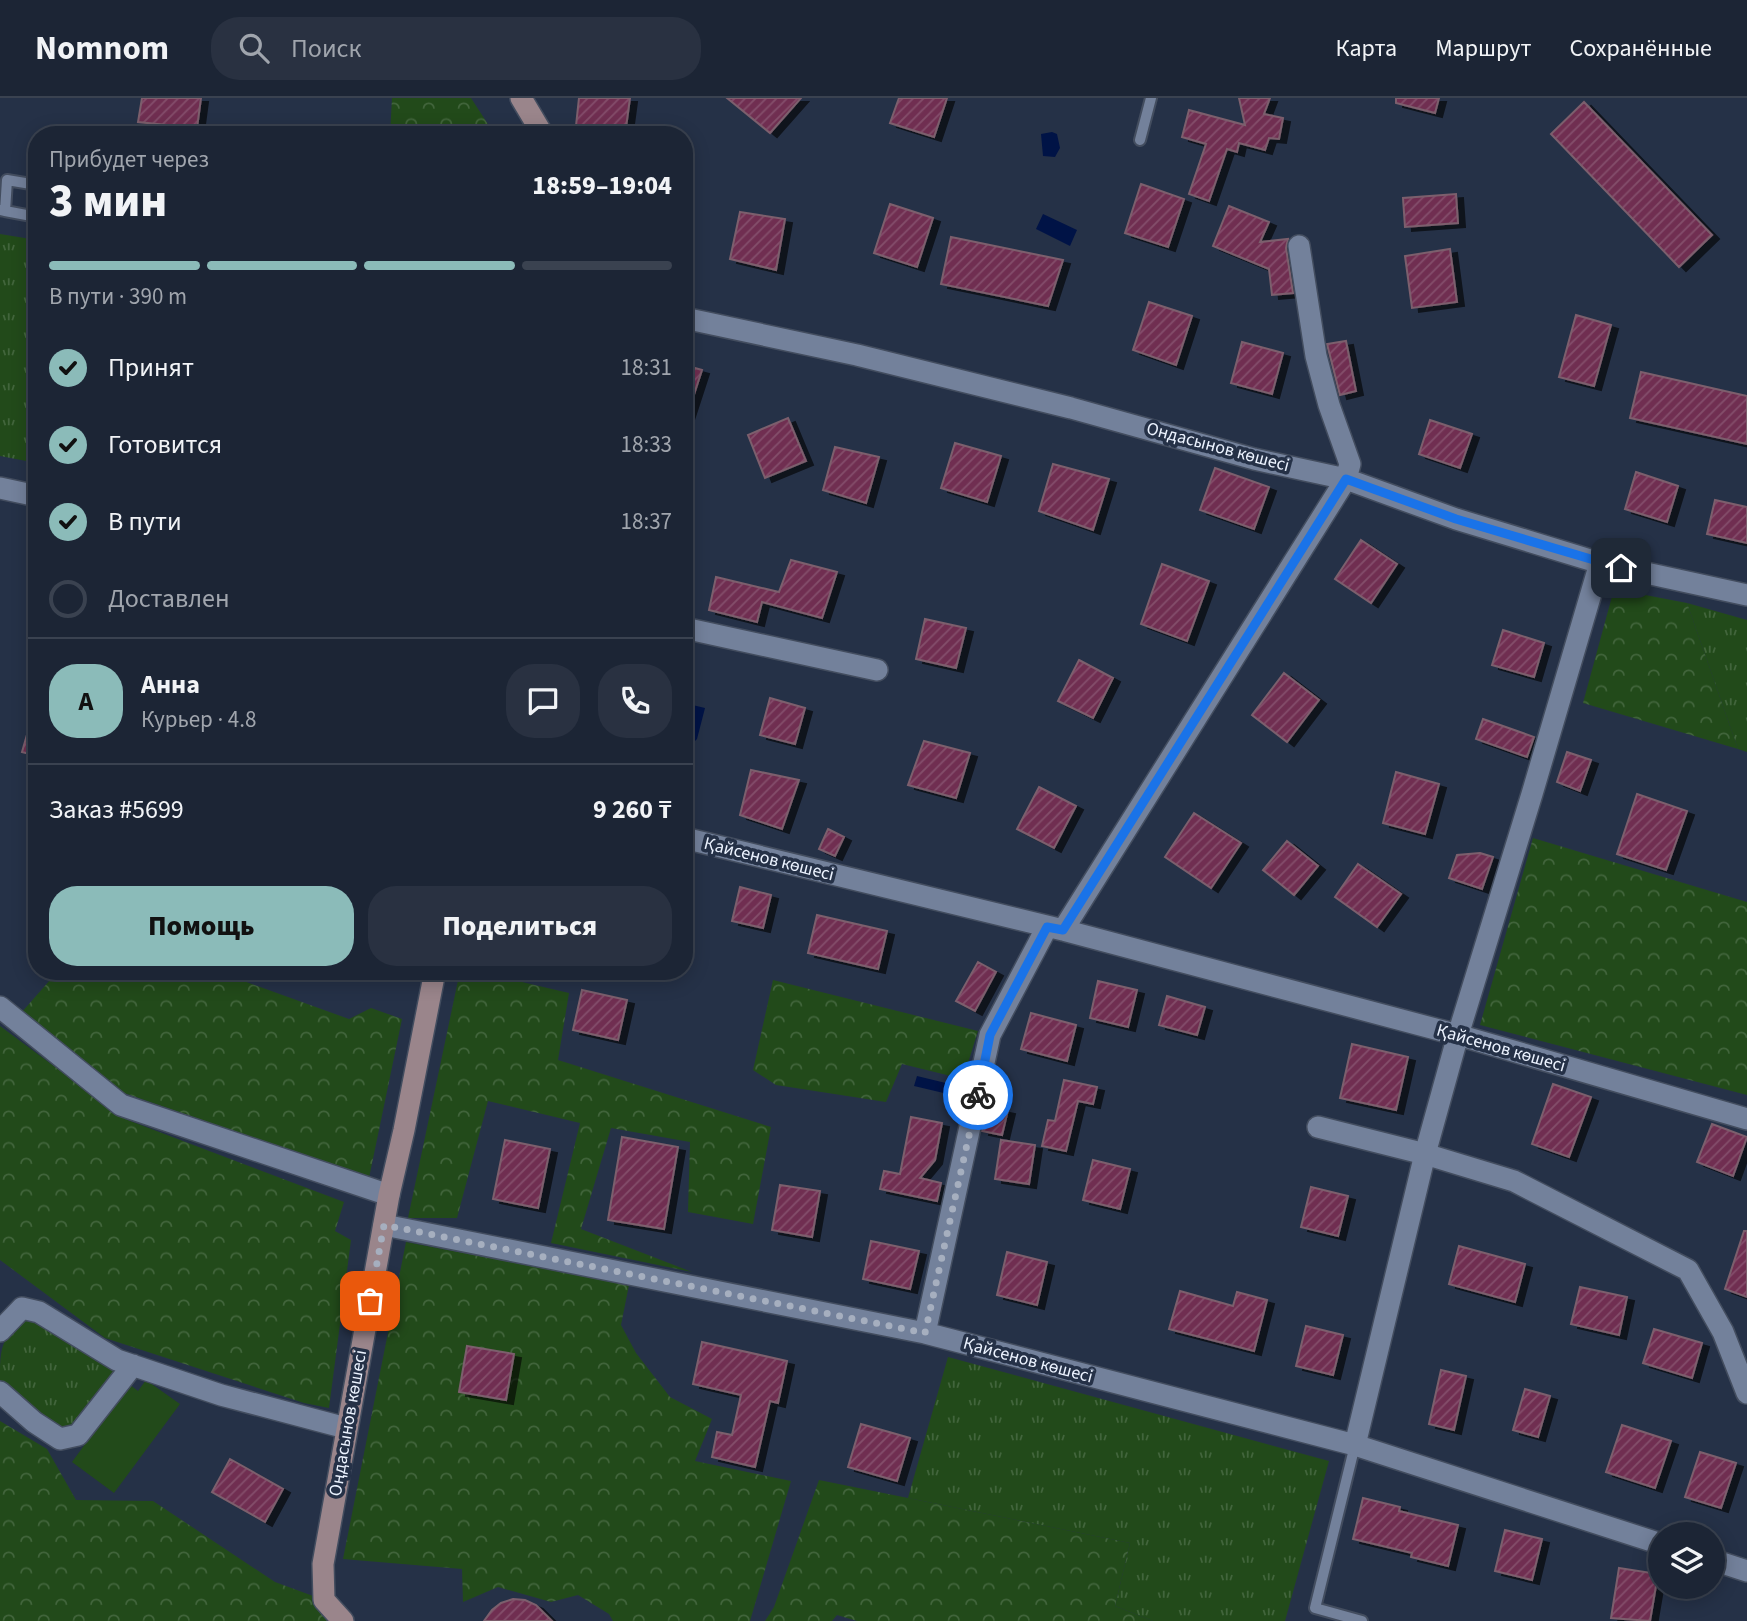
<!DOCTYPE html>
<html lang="ru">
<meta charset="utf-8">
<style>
:root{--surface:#1c2535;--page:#293141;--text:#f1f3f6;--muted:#a0a5ad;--line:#3a4250;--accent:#8bbbb9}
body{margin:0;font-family:"Source Sans 3",sans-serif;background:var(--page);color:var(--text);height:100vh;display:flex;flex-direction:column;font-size:26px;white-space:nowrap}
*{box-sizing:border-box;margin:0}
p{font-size:23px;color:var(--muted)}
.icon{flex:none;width:38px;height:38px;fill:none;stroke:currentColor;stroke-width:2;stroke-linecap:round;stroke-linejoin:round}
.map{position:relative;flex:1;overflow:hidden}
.sheet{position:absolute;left:28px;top:28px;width:665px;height:854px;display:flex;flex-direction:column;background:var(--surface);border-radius:28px;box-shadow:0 4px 18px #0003,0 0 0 2px var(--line)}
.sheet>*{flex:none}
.controls{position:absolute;left:1648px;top:1424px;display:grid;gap:14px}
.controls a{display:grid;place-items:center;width:77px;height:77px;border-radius:50%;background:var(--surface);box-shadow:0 4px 18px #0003,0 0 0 2px var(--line);font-size:35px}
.pin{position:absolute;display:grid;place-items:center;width:60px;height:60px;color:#fff;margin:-30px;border-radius:14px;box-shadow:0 4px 10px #0006}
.courier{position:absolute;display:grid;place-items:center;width:70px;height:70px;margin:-35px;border:5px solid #1a73e8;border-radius:50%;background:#fff;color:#222;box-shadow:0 2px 9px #0007}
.head em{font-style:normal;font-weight:800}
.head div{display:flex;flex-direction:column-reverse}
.head{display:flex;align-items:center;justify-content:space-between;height:119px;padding:0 21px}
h1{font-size:46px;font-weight:800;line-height:52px}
.bar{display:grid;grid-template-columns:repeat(4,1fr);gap:10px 7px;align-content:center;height:84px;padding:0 21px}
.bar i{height:9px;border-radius:5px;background:var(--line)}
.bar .selected{background:var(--accent)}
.bar p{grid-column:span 4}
.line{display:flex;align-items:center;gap:18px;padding:0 21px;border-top:2px solid var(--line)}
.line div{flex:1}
.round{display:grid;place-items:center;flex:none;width:74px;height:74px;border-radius:28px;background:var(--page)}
ol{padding:0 21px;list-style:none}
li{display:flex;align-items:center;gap:21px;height:77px}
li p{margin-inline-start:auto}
li .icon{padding:7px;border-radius:50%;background:var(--accent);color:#111;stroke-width:4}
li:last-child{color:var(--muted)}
li i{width:38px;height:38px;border:4px solid var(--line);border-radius:50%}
.primary-button{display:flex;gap:14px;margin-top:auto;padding:14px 21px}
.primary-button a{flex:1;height:80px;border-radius:28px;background:var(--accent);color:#111;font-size:28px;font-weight:800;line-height:80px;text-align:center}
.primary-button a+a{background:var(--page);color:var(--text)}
header{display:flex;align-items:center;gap:42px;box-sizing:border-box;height:98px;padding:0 35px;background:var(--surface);border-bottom:2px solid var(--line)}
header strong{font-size:33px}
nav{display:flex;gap:38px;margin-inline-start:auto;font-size:24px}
.search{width:490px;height:63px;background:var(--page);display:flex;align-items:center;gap:18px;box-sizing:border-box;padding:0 24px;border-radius:28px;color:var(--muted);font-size:26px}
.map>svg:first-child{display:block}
.grass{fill:url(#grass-tufts)}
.forest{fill:url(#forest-crowns)}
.garden{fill:#224a1a}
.water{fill:#001346}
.building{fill:url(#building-hatch);stroke:#7c5f6d;stroke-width:2;filter:url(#shadow)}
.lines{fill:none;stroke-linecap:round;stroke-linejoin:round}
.lane-casing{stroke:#434d5f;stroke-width:14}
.street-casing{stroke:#434d5f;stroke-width:24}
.secondary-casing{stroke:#434d5f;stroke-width:24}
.lane{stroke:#73819b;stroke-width:10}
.street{stroke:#73819b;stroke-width:21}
.secondary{stroke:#9a858b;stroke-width:21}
.done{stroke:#a6afbf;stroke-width:7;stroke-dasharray:0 12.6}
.route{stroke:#1a73e8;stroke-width:9}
.labels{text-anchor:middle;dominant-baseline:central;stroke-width:7;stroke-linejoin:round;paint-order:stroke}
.street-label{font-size:18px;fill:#ecf3ff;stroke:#253147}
</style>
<header>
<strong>Nomnom</strong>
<div class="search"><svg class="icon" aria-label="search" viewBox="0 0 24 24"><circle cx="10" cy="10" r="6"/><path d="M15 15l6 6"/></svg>Поиск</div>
<nav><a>Карта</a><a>Маршрут</a><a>Сохранённые</a></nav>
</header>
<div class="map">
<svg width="1747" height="1523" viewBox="0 0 1747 1523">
<defs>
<pattern id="grass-tufts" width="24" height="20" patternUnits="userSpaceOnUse" patternTransform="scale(1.75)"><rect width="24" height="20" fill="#224a1a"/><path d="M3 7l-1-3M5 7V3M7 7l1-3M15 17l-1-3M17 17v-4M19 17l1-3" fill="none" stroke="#42653c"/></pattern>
<pattern id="forest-crowns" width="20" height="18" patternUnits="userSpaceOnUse" patternTransform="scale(1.75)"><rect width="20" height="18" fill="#224a1a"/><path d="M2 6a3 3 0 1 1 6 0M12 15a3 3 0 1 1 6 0" fill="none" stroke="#42653c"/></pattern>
<pattern id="building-hatch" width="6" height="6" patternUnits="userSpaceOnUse" patternTransform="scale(1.75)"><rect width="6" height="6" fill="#6f2f51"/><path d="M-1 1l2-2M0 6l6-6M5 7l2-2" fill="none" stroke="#844e6b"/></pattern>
<filter id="shadow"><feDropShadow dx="7" dy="4" stdDeviation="0" flood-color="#0009"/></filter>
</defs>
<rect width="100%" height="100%" fill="#253147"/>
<path class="grass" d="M0 136 37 142V365L0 358Z
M1687 505 1747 522V654L1738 651Z
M28 1220 110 1265 114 1273 112 1282 76 1330 56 1329 0 1282C0 1251 0 1239 28 1220Z
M948 1259 1329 1363 1285 1523H1153L1115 1508 1130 1445 908 1400Z"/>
<path class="forest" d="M392 0H471L495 37H390Z
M1614 491 1687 505 1738 651 1583 605Z
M1533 740 1747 804V997L1480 927Z
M58 873H216L349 921 371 910 402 921 369 1080 124 995 21 915Z
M460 873H475L569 895 558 962 771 1029 753 1126 688 1114 690 1044 611 1030 581 1131 692 1174 551 1145 580 1025 488 1003 457 1120H408Z
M773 882 978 933 963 981 902 966 886 1004 776 987 753 972Z
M0 928 125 1021 344 1104 335 1133 351 1142 329 1310 304 1305 105 1240 0 1162Z
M406 1144 629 1187 621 1227 636 1255 670 1299 712 1321 695 1363 791 1383 750 1523H613L609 1516 578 1497 551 1504 498 1489 463 1504 462 1471 343 1461Z
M0 1323 47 1351 76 1402 153 1403 275 1484 324 1502 346 1523H0Z
M819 1382 1130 1445 1115 1508 1153 1523H857L837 1517 832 1523H765L774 1509Z"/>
<path class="garden" d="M146 1282 180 1306 114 1395 72 1364 129 1286 138 1293Z"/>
<path class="water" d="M1052 34 1057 36 1060 50 1055 59 1043 58 1041 36Z
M1043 116 1077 132 1070 148 1036 131Z
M684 605 705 610 697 641 689 649 684 647Z
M917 978 954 987 952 997 914 988Z"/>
<path class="building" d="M142 0H201L197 30 138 24Z
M579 0H630L625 37H575Z
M727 0H801L770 35Z
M899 0H947L934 39 890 25Z
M1239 0H1270L1264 16 1283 20 1279 41 1269 40 1265 52 1239 45 1237 54 1227 51 1209 103 1189 96 1206 46 1182 39 1189 12 1245 27Z
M1396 0H1439L1435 15 1396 5Z
M1584 4 1712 137 1679 169 1551 36Z
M1141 86 1184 101 1168 149 1125 135Z
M1456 96 1458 125 1405 129 1403 100Z
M890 106 933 120 917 169 874 155Z
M1229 108 1269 124 1260 144 1288 141 1286 150 1293 195 1272 197 1269 171 1213 148Z
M740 114 785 121 776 172 730 161Z
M951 139 1063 162 1048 208 941 186Z
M1450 151 1457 204 1412 210 1405 158Z
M1149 204 1192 218 1176 267 1133 252Z
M1576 217 1611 227 1594 288 1559 279Z
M1346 243 1356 293 1340 297 1327 246Z
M1242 244 1283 255 1272 296 1231 285Z
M684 267 702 272 687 318 684 317Z
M1641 274 1747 298V346L1630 320Z
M788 320 806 363 765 380 748 337Z
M1430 322 1472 336 1460 370 1419 356Z
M955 345 1001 358 987 404 941 390Z
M835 349 879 359 866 405 823 392Z
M1053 366 1109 381 1093 432 1039 413Z
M1215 370 1269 389 1254 431 1200 412Z
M1636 374 1678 388 1667 424 1625 411Z
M1715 402 1747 409V445L1707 436Z
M1361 442 1397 466 1371 505 1335 481Z
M791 462 837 474 822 520 762 504 757 524 709 512 716 479 779 494Z
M1162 466 1209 483 1187 543 1141 526Z
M925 521 966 530 956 570 916 561Z
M1503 532 1544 545 1534 579 1492 567Z
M1079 562 1113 580 1093 620 1058 603Z
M1284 575 1319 602 1287 644 1252 617Z
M770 600 805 610 795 646 760 637Z
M33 616H37V658L22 654Z
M1483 621 1534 639 1527 659 1476 641Z
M924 643 970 655 956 700 908 687Z
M1567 654 1591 662 1580 693 1557 684Z
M751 672 799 682 782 731 740 717Z
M1396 674 1439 686 1425 736 1383 725Z
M1039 689 1076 708 1054 750 1017 731Z
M1637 696 1687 713 1666 772 1617 756Z
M1194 715 1241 745 1211 790 1165 759Z
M828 731 844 739 835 758 819 751Z
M1287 743 1318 768 1294 797 1263 772Z
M1480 755 1493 759 1482 791 1449 780 1457 757Z
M1358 766 1401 796 1377 829 1335 799Z
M740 789 771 797 763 830 732 823Z
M817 817 887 833 878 871 808 855Z
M978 864 996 874 975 913 956 903Z
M1098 883 1137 892 1128 929 1090 920Z
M582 892 627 902 618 942 573 932Z
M1167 898 1205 909 1197 937 1159 927Z
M1031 915 1076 927 1067 963 1021 951Z
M1352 946 1408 959 1396 1012 1340 1000Z
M1064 982 1097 989 1093 1006 1078 1003 1066 1053 1042 1048 1048 1022 1055 1023Z
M1553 986 1591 999 1569 1059 1532 1046Z
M988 1008 1008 1012 1002 1037 982 1033Z
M911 1019 942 1025 935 1062 920 1080 941 1085 937 1103 880 1091 884 1073 900 1076Z
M1712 1026 1747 1039 1733 1078 1697 1064Z
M622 1039 678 1049 664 1131 608 1122Z
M505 1042 550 1051 538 1110 493 1101Z
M1001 1042 1035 1047 1029 1086 995 1081Z
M1093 1062 1130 1071 1120 1111 1083 1102Z
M780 1087 820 1093 812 1139 772 1132Z
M1311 1089 1348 1098 1338 1138 1301 1129Z
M1744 1133H1747V1199L1725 1191Z
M871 1143 919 1153 910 1191 863 1181Z
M1459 1148 1525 1166 1515 1204 1449 1186Z
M1007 1154 1047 1164 1037 1207 997 1197Z
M1580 1189 1627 1199 1619 1237 1571 1226Z
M1180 1193 1233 1208 1237 1194 1267 1202 1254 1253 1169 1231Z
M1306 1228 1343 1237 1333 1277 1296 1268Z
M1654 1231 1702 1245 1692 1280 1643 1265Z
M702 1244 787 1263 778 1305 770 1303 755 1369 712 1359 717 1334 732 1337 741 1297 693 1286Z
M467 1248 514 1256 506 1302 459 1294Z
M1441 1272 1466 1278 1454 1332 1429 1326Z
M1525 1291 1550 1298 1538 1339 1513 1332Z
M861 1326 910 1340 897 1383 848 1369Z
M1622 1327 1671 1343 1655 1390 1606 1374Z
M1700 1354 1736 1365 1721 1410 1685 1399Z
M230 1361 283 1391 265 1424 212 1394Z
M1363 1400 1400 1409 1399 1413 1458 1427 1448 1468 1411 1459 1412 1455 1353 1441Z
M1505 1432 1542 1441 1532 1482 1495 1473Z
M1619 1470 1658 1476 1650 1523 1611 1520Z
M513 1501 525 1502 536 1507 552 1523H484L492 1512 501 1505Z"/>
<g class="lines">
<defs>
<path id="lane" d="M1140 42 1151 0
M0 112 5 113 7 82 37 87
M5 113 37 119
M1355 1347 1315 1510 1362 1523"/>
<path id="street" d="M684 220 857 257 1071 310 1254 361 1346 381 1456 421 1600 465 1747 497
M0 390 37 398
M684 530 877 572
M684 740 1063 832 1458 937 1747 1021
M1063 832 1346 381 1350 366 1329 307 1316 258 1299 148
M0 909 121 1007 389 1097
M1318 1029 1425 1056 1514 1083 1688 1172 1723 1234 1747 1295
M384 1127 925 1235 1355 1347 1661 1446
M0 1233 22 1210 39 1214 117 1262 221 1297 346 1330
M925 1235 990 937 1047 829
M0 1294 34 1324 60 1341 78 1337 133 1267
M1355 1347 1425 1056 1458 937 1532 696 1600 465
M1713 1462 1747 1473"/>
<path id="secondary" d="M521 0 543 37
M343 1523 324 1502 323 1466 389 1097 404 1032 435 873"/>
</defs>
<use href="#lane" class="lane-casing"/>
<use href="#street" class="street-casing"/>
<use href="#secondary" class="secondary-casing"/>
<use href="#lane" class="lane"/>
<use href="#street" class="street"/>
<use href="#secondary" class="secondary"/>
</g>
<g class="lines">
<path class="done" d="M370 1203 384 1127 925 1235 978 997"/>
<path class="route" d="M978 997 990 937 1047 829 1063 832 1346 381 1456 421 1621 470"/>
</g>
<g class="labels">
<g class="street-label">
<text transform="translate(1218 349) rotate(15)">Ондасынов көшесі</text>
<text transform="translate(769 761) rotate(14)">Қайсенов көшесі</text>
<text transform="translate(1501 950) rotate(16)">Қайсенов көшесі</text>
<text transform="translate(1028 1262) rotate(15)">Қайсенов көшесі</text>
<text transform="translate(348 1325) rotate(-80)">Оңдасынов көшесі</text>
</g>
</g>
</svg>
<div class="controls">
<a><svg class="icon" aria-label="layers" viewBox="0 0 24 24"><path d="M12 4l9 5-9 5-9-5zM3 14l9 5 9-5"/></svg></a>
</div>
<div class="pin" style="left:370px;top:1203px;background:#ea580c"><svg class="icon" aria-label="bag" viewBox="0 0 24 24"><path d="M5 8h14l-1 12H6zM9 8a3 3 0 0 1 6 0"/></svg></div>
<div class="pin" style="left:1621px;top:470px;background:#1f2937"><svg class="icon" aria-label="home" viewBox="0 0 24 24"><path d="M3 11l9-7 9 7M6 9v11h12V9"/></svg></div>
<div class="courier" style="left:978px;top:997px"><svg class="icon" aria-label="bike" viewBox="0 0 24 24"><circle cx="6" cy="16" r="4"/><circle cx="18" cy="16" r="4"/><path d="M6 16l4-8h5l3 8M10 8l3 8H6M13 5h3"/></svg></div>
<section class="sheet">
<div class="head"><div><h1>3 мин</h1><p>Прибудет через</p></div><em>18:59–19:04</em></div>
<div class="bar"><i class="selected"></i><i class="selected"></i><i class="selected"></i><i></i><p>В пути · 390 m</p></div>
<ol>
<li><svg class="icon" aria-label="check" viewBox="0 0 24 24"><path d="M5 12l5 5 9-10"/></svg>Принят<p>18:31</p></li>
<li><svg class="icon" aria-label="check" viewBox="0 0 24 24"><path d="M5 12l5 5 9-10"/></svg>Готовится<p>18:33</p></li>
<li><svg class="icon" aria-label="check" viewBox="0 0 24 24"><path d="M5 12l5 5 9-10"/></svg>В пути<p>18:37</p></li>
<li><i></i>Доставлен</li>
</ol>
<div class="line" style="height:126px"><b class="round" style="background:var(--accent);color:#111">А</b><div><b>Анна</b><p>Курьер · 4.8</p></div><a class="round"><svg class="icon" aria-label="chat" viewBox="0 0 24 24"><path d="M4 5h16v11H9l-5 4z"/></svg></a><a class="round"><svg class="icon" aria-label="phone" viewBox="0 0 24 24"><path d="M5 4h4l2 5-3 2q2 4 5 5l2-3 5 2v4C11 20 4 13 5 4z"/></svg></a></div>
<div class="line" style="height:91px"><div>Заказ #5699</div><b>9 260 ₸</b></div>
<div class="primary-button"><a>Помощь</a><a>Поделиться</a></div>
</section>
</div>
